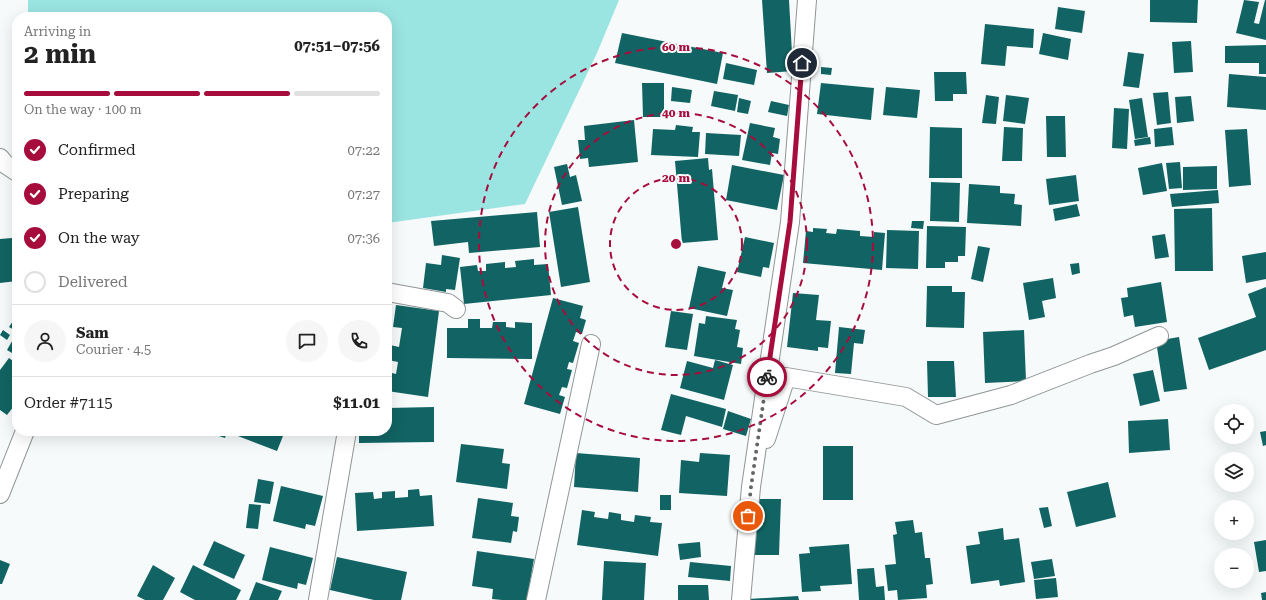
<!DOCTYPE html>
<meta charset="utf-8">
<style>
:root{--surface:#fff;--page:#f6f6f6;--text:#222;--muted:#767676;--line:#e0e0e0;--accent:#a60d3c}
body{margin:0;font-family:"Roboto Serif",serif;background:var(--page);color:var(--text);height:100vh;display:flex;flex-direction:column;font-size:15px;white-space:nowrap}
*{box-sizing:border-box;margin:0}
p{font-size:13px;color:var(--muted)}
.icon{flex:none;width:22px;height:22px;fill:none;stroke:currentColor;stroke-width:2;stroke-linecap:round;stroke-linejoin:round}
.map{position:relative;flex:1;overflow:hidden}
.sheet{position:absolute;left:12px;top:12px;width:380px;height:424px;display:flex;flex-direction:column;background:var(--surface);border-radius:16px;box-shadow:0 4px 16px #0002}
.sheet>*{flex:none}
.fabs{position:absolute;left:1214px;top:404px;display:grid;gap:8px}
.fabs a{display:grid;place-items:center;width:40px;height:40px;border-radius:50%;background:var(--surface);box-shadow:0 4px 16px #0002;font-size:20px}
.pin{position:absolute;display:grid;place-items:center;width:34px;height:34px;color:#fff;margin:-17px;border:2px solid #fff;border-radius:50%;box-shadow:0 1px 4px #0007}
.courier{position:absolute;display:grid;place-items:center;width:40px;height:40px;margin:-20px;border:3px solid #a60d3c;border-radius:50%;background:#fff;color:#222;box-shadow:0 1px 5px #0007}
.summary em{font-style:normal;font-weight:700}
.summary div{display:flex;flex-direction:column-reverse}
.summary{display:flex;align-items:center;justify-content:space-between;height:68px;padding:0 12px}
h1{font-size:26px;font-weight:700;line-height:30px}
.bar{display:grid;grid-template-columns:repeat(4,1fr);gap:6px 4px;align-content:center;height:48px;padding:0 12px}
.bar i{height:5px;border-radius:3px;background:var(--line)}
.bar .on{background:var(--accent)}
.bar p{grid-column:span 4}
.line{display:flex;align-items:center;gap:10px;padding:0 12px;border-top:1px solid var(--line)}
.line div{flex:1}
.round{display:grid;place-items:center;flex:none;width:42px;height:42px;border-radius:21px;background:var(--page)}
ol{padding:0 12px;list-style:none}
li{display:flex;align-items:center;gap:12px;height:44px}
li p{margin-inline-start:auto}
li .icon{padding:4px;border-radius:50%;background:var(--accent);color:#fff;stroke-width:4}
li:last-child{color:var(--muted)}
li i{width:22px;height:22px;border:2px solid var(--line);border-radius:50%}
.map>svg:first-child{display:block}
.green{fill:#9ae4e1}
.building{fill:#116463}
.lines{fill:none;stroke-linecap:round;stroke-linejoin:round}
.minor-casing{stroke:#919595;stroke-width:20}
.minor{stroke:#fff;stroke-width:18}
.done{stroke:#636666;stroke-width:4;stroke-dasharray:0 7.2}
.route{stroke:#a60d3c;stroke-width:5}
.ring{fill:none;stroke:#a60d3c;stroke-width:2;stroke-dasharray:7 5}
.centre{fill:#a60d3c;stroke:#f6fafa;stroke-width:2}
.ring-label{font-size:12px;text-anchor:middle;font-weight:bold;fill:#a60d3c;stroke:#f6fafa;stroke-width:4;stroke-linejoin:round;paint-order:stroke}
</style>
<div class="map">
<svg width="1266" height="600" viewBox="0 0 1266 600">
<rect width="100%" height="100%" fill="#f6fafa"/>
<path class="green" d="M28 0H619L597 53 525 204 387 223V17H28Z"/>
<path class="building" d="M762 0H789L793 71 767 73Z
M1150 0H1198L1197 23 1150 22Z
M1244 0 1259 2 1254 23 1259 24 1265 0H1266V40L1236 33Z
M1058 7 1085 11 1082 33 1055 29Z
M985 24 1034 29 1033 48 1007 46 1005 66 981 64Z
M622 33 723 53 717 84 615 63Z
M1043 33 1071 39 1068 60 1039 54Z
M1191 41 1193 72 1174 73 1172 42Z
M1266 45V74H1259V63H1225V46Z
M1128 52 1144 54 1139 88 1123 86Z
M726 63 757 70 754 85 723 79Z
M821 67 832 68 831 75 821 74Z
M934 72H966L967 94H953V101H935Z
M1229 74 1266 77V110L1227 107Z
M642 83H664V117H643Z
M821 83 874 88 871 120 817 114Z
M672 87 692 90 690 103 671 101Z
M886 87 920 90 917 118 883 115Z
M714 91 738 95 735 111 711 106Z
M1168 92 1171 123 1157 125 1153 93Z
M986 95 999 97 996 124 982 123Z
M1006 95 1029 98 1025 124 1003 121Z
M1191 96 1194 121 1177 123 1175 97Z
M739 98 751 101 748 114 737 112Z
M1142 98 1148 137 1135 139 1129 100Z
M771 101 789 105 787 116 768 112Z
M1114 108 1129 109 1127 149 1112 148Z
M1046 116H1065L1066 157H1047Z
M634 120 638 162 589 167 588 158 580 159 578 140H585L584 126Z
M750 123 775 128 773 137 780 139 778 154 772 153 770 165 742 160Z
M676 125 693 127 692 132H700L698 157 651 155 653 129 675 130Z
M930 127 962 128V178H929Z
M1004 127 1023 128 1022 161H1002Z
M1172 127 1174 145 1155 147 1154 129Z
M1247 129 1251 185 1229 187 1225 130Z
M706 133 741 135 739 156 705 154Z
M1150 137 1151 144 1135 146 1134 140Z
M708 158 709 170 712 169 718 240 682 243 675 161Z
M1180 162 1182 188 1169 189 1166 163Z
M1162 163 1167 191 1143 195 1138 168Z
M567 164 570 177 576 175 582 201 562 205 554 167Z
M732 165 784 175 777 210 726 200Z
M1217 166V189L1183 190V167Z
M1076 175 1079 201 1049 205 1046 179Z
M931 182 960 183 959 222 930 221Z
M969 184 1000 186V193L1015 194 1014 204 1022 205 1021 226 967 223Z
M1218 190 1219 203 1172 207 1170 194Z
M1077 204 1080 216 1055 221 1053 209Z
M578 207 590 282 561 287 549 212Z
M1212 208 1213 271H1175L1174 209Z
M537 212 540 247 469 253 468 242 434 246 431 221Z
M912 221H924L923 229 911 228Z
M927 226 966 227 965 256H958V262H945V268H926Z
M813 228 827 229 826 233 836 234 837 229 860 231V236L874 237V232L885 233 882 270 803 263 806 231 813 232Z
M887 230 919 231 918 269 886 268Z
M1165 234 1169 257 1155 259 1152 236Z
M745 237 774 243 769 268 763 267 761 277 737 272Z
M12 238V247L17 246V281L0 283V239Z
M978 246 990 248 983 282 971 279Z
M1266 252V279L1246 283 1242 256Z
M442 255 460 258 455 290 446 289V292L423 288 426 263 441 265Z
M534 259V265L548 264 551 295 464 304 460 267 477 265 478 271H486V264L505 262V268L516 267 515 261Z
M1079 263 1080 273 1072 275 1070 264Z
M698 266 726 272 722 288 733 290 727 316 689 308Z
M1053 278 1056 298 1042 301 1045 317 1029 320 1023 283Z
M1161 282 1167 322 1135 327 1133 315 1124 317 1121 298 1128 297 1127 288Z
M927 286H952V292H965L964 328 926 327Z
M1266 287V350L1209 370 1198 338 1256 317 1248 294Z
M793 293 819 295 816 320 831 321 828 348 818 347V351L787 347Z
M553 298 583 306 580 318 586 320 582 334 576 332 573 341 579 343 573 363 569 362 567 369 572 370 567 388 562 387 559 395 565 397 560 414 524 404Z
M396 305 439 311 428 397 387 391 388 372 396 374 398 362 388 360 390 345 399 347 402 328 393 327Z
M671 311 693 314 687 350 665 347Z
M706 316 737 320 735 329 740 330 737 347 743 348 741 364 694 356 699 323 705 324Z
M468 319H480V328H492L493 322H506V327L515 328V322L532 323V359L447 358V328H468Z
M13 321 17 323 16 331 9 327Z
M839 327 865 330 863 344 854 343 851 374 835 373Z
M3 330 10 335 7 340 0 335Z
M1024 330 1026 381 985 383 983 332Z
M15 336 17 337V356L7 350Z
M1179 337 1187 389 1164 392 1156 341Z
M9 358 17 364V407L14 406 7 415 0 410V370Z
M715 360 733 365 724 400 680 388 687 361 713 368Z
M927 361H954L956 397H928Z
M1153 370 1160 401 1140 406 1133 374Z
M671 394 726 409 722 427 686 416 681 435 661 430Z
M434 407V442L359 443V431H387V408Z
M728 411 751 419 746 436 723 429Z
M1168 419 1170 450 1129 453 1128 421Z
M204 431H227L225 438Z
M240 431H285L277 451 238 436Z
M1266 431V445L1263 446 1260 432Z
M461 444 504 449 502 463 510 464 507 489 456 482Z
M823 446H853V500H823Z
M576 453 640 458 638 492 574 487Z
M700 453 730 455 727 496 679 493 681 460 699 462Z
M258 479 274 482 270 504 254 502Z
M1108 482 1116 517 1076 527 1067 492Z
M281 486 323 496 315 526 306 524 305 529 273 521Z
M419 489 420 496 432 495 434 526 357 531 355 493 373 492 374 499 382 498V492L395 491V498L408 497V490Z
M660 495H671V510H660Z
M478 498 513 503 511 516 519 517 517 532 513 531 511 543 472 538Z
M754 499H781L779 555H753Z
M249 504 261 505 258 529 246 528Z
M1048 507 1052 526 1044 528 1039 508Z
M582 510 595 512 594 517 608 519 609 512 621 514V520L634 522 635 515 651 517 650 522 662 523 658 556 577 545Z
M913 520 915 533 922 532 925 558H930L933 584 926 585 927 598 898 600 897 590 888 591 885 565 896 564 893 535 897 534 895 522Z
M1003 528 1004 540 1019 538 1025 582 1000 586 999 580 971 584 966 546 980 544 978 532Z
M1266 540V571L1259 572 1254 542Z
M214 541 245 555 234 579 203 565Z
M700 542 701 557 680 560 678 544Z
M849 544 852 584 820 586 821 591 802 592 799 554 810 553 809 547Z
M270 547 313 558 306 585 298 583 297 589 262 580Z
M477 551 534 559 527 600H502L492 599 493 589 472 586Z
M337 557 407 572 401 600H374L330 590Z
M1052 559 1055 576 1034 579 1031 562Z
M0 560 10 564 2 584H0Z
M604 561 646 563 644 600H602Z
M690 562 731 566 730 581 688 577Z
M153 565 175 578 163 600H145L137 596Z
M193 565 241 590 236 600H195L180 592Z
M874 568 876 587 884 586 885 600H859L857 569Z
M1056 578 1058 597 1036 599 1034 580Z
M256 582 282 591 278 600H249Z
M678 585H708L709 600H678Z
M1266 592V600H1262L1261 593Z
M798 596 799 600H748V599Z"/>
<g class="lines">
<defs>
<path id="minor" d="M0 158 5 164 17 172
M387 292 448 303 456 309
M766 439 786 377 906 397 936 415 1011 395 1090 364 1114 356 1159 336
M0 494 25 431
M318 600 347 431
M536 600 591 344
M741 600 751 487 790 222 807 0"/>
</defs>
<use href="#minor" class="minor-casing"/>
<use href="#minor" class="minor"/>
</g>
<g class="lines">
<path class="done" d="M748 516 751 487 767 377"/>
<path class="route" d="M767 377 790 222 802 63"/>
</g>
<g class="ring">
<circle cx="676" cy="244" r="66"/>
<circle cx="676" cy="244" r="131"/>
<circle cx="676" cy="244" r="197"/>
</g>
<circle cx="676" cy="244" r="6" class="centre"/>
<g class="ring-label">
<text x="676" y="51">60 m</text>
<text x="676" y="117">40 m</text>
<text x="676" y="182">20 m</text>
</g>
</svg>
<div class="fabs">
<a><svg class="icon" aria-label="locate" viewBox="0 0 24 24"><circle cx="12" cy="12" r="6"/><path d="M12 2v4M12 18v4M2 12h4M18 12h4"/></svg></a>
<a><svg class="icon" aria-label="layers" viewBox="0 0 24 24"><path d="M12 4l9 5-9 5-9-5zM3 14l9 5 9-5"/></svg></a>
<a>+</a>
<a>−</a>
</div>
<div class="pin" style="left:748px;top:516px;background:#ea580c"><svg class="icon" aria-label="bag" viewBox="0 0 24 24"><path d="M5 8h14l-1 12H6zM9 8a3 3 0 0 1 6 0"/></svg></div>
<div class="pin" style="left:802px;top:63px;background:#1f2937"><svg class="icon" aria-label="home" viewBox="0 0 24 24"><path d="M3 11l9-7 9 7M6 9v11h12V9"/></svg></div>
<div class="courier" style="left:767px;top:377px"><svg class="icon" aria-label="bike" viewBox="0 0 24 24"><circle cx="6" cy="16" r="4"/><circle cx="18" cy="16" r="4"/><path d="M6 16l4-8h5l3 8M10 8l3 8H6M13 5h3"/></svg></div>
<section class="sheet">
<div class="summary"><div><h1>2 min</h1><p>Arriving in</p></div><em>07:51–07:56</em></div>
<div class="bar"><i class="on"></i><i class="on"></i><i class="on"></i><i></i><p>On the way · 100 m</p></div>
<ol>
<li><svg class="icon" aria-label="check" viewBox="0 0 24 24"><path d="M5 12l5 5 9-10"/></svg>Confirmed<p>07:22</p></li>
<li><svg class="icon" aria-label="check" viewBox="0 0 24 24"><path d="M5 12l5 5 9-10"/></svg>Preparing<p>07:27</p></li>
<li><svg class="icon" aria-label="check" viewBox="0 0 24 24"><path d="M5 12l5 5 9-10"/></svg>On the way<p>07:36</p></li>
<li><i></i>Delivered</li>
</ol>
<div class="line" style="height:72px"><a class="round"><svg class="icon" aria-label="person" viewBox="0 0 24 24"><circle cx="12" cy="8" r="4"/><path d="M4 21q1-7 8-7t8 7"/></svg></a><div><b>Sam</b><p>Courier · 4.5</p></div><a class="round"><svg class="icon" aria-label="chat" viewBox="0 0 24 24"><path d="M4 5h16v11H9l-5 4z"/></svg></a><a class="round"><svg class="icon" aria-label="phone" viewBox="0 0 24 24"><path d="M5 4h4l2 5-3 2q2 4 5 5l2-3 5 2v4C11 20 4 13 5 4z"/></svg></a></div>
<div class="line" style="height:52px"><div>Order #7115</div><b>$11.01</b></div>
</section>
</div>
